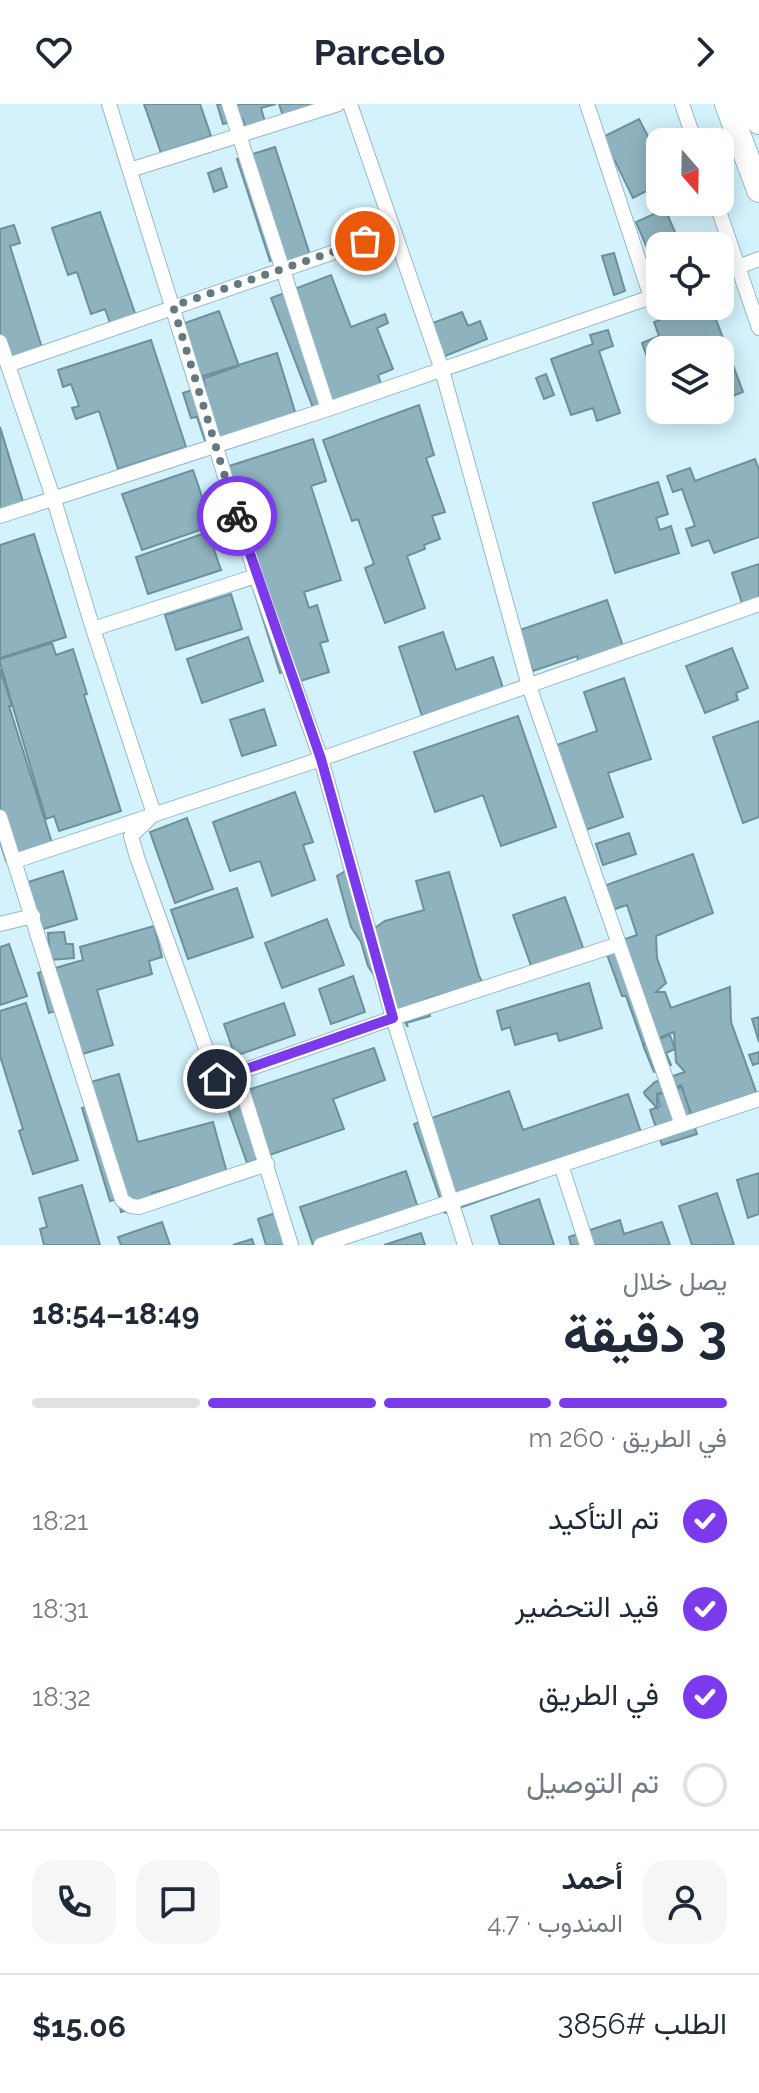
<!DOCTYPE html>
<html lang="ar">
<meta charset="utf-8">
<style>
:root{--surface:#fff;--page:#f6f6f7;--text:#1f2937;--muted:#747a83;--line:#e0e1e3;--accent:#7c3aed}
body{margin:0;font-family:Raleway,Vazirmatn,sans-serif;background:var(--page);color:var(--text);direction:rtl;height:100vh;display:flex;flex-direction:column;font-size:30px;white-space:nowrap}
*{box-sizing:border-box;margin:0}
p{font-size:26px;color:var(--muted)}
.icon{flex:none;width:44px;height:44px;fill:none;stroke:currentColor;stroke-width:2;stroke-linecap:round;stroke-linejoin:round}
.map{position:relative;height:1141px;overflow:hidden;direction:ltr}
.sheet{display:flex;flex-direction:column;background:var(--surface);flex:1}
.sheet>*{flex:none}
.needle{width:52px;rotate:160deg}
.fabs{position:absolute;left:646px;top:24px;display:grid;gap:16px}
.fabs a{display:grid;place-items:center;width:88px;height:88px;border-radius:16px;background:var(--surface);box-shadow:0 4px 20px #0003;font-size:40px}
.pin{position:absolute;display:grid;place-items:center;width:68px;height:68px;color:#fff;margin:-34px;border:4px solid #fff;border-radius:50%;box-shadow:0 2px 8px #0007}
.courier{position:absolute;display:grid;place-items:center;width:80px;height:80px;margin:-40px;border:6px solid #7c3aed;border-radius:50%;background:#fff;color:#222;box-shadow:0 2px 10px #0007}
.headline em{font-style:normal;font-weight:700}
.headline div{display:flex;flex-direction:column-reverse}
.headline{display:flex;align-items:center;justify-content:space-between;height:136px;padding:0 32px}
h1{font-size:52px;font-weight:700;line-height:60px}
.bar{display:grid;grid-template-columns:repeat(4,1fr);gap:12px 8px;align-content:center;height:96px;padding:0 32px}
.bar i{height:10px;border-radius:6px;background:var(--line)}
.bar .active{background:var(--accent)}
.bar p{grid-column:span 4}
.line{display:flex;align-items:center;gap:20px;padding:0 32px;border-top:2px solid var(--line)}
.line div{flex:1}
.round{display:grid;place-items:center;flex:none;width:84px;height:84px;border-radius:24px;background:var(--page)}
ol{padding:0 32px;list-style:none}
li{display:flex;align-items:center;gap:24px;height:88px}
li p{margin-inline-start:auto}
li .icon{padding:8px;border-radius:50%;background:var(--accent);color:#fff;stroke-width:4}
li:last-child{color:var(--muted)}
li i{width:44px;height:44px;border:4px solid var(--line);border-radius:50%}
header{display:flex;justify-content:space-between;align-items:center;height:104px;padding:0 32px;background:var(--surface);font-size:36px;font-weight:700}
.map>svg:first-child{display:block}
.building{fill:#8eb3be;stroke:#6d919c;stroke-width:2}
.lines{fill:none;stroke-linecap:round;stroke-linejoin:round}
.minor-casing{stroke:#95bac6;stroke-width:16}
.primary-casing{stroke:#95bac6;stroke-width:26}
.minor{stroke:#fff;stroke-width:14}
.primary{stroke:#fff;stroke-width:24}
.done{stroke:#657a80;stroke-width:8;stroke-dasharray:0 14.4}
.route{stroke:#7c3aed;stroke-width:10}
</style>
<header><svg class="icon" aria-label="forward" viewBox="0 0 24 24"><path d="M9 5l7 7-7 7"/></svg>Parcelo<svg class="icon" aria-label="heart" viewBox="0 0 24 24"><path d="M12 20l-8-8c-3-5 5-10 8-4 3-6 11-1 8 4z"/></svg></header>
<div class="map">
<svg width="759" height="1141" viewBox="0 0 759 1141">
<rect width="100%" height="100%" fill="#d3f2fc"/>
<path class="building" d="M144 0H200L211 32 161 49Z
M217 0H276L261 4 268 28 248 34 243 15 223 20Z
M279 0H321L283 12Z
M639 15 660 56V80L633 94 615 57 611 59 599 35Z
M275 43 313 160 289 168 284 153 270 157 237 55Z
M221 64 227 83 214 88 208 69Z
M665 105 681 142H660V170H658L636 118Z
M100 108 139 221 114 230 105 205 91 210 77 168 68 171 52 124Z
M14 121 20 139 10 142 43 247 3 260 0 249V125Z
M614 149 625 187 614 191 602 152Z
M331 171 351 223 385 210 388 219 377 224 393 265 378 271 382 283 315 309 271 194Z
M696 202H711L743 288 720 297V246H660V288L642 239 659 232 654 218Z
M219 207 239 262 199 276 179 221Z
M462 208 468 222 480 217 487 235 443 253 430 220Z
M608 226 613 242 599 247 620 309 597 317 593 304 571 311 551 255 593 240 590 231Z
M151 236 186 343 118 365 99 307 76 315 72 304 79 302 71 280 63 283 58 266Z
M277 249 297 314 207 343 197 313 191 314 183 289 205 282 203 272Z
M546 270 554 291 544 295 536 274Z
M419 301 434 351 426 354 445 408 432 412 440 435 424 441 425 445 407 452 425 504 385 519 365 464 374 460 358 415 352 417 323 336Z
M667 306H692L670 314Z
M0 323 24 401 0 408Z
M313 335 326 377 311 382 341 476 304 488 309 504 317 501 328 537 320 539 329 568 294 579 290 565 280 569 231 414 223 364Z
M755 355 759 366V433L714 449 709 436 692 442 686 425 695 422 682 385 673 388 667 372 690 364 695 377Z
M193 366 212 422 142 446 122 390Z
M658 378 668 410 656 414 660 426 671 422 679 449 615 469 593 399Z
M208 428 221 466 148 490 136 453Z
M34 430 66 533 0 554V441Z
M759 460V500L744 505 732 469Z
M231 490 242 525 176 546 165 511Z
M607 496 624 545 579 560 577 552 533 567 524 542 514 528Z
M443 528 456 566 493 553 503 584 422 612 399 543Z
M248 533 263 577 202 599 187 555Z
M52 539 56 551 73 545 87 590 84 591 121 707 59 727 54 712 46 715 0 559V555Z
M732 544 748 584 736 589 738 596 705 609 686 562Z
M0 565 12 602H9L53 742 6 757 0 738Z
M624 574 651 655 608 669 623 713 580 728 551 643 597 627 584 588Z
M264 605 276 641 242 652 230 616Z
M518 612 556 723 501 742 483 691 435 708 414 648Z
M759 617V713L743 719 713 633Z
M295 688 313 738 303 741 315 776 272 792 260 757 230 767 213 718Z
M187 714 213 785 175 799 150 728Z
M629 729 636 750 603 761 596 740Z
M693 750 713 809 656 832 657 854 666 879 656 888H665L671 904 730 883 731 918 759 996 694 1018 681 981 657 990V1004L645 991 644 988 655 978 685 968 676 958 674 928 643 940 626 892H622L604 842 637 831 627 801 603 809 595 785Z
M349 765 369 828 385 817 424 806 416 777 449 768 479 872 483 879 426 895 430 912 406 919 408 923 368 862 361 838 351 823 337 772Z
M63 767 77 815 33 828 19 781Z
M237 784 253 833 188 855 171 806Z
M565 793 587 855 535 873 513 811Z
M327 815 344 861 282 884 265 839Z
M154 822 162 853 149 857 152 870 97 886 113 941 72 953 58 906 49 909 38 869 83 856 80 843Z
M64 828 66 840H73L74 854 50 856 48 829Z
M9 840 27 892 0 901V843Z
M353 872 365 908 331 920 319 885Z
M589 879 602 924 559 937 557 929 515 941 510 923 502 926 497 907Z
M26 899 78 1056 33 1070 19 1027 23 1025 0 952V907Z
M284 899 295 931 235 952 224 920Z
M759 913V938L752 915Z
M670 931 675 945 666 949 671 961 654 968 643 941Z
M374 944 385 976 333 995 344 1025 247 1059 224 994Z
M759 948V959L753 961 749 951Z
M119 970 138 1038 213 1018 227 1069 152 1089 154 1099 121 1108 118 1095 110 1097 82 1004 95 1001 80 981Z
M682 983 697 1030 662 1041 650 1006 660 1002 657 991Z
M509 987 523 1026 628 990 644 1037 533 1070 536 1077 445 1109 414 1020Z
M406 1067 421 1113 338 1141H313L300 1103Z
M759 1069V1110L748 1114 737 1076Z
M82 1081 100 1141H44L40 1125 47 1123 39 1094Z
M717 1089 734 1141H692L679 1102Z
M539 1095 554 1141H500L491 1112Z
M281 1107 293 1141H266L258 1115Z
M620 1116 624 1130 662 1118 670 1141H571L569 1133Z
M162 1118 170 1141H121L118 1133Z
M421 1129 425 1141H384Z
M252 1135 254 1141H233Z"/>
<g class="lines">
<defs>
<path id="minor" d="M109 0 256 472 321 655 393 914 465 1141
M229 0 328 305
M350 0 442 266 529 582 682 1021
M587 0 651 193
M682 0 695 38
M130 66 338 0
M716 98 759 224
M720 170 759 155
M0 238 54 396 93 525 154 710 131 732 137 753 217 975 237 969 291 1141
M8 261 392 128
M0 412 328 305 660 190
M93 525 256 472
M0 713 122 1096 131 1102 139 1103 267 1060
M15 757 321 655 759 500
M0 820 33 812
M237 969 393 914 619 840
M561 1061 587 1141
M321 1141 759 995"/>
<path id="primary" d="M727 0 759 86
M752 0 759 18"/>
</defs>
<use href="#minor" class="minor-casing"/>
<use href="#primary" class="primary-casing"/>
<use href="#minor" class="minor"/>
<use href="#primary" class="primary"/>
</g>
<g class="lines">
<path class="done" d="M237 412 173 202 365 137"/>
<path class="route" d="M217 975 393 914 321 655 237 412"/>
</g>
</svg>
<div class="fabs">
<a><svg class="needle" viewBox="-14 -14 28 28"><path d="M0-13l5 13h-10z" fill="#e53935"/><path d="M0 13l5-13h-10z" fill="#747a83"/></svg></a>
<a><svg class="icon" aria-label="locate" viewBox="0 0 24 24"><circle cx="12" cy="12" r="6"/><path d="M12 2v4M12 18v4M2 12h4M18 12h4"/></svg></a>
<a><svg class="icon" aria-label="layers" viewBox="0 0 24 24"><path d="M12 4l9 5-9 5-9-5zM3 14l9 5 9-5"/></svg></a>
</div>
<div class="pin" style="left:365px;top:137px;background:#ea580c"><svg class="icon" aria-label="bag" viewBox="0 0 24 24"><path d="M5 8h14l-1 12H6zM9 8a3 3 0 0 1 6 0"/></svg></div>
<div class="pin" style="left:217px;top:975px;background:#1f2937"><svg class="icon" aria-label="home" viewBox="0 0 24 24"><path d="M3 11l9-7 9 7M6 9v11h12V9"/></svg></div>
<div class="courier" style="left:237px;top:412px"><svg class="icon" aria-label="bike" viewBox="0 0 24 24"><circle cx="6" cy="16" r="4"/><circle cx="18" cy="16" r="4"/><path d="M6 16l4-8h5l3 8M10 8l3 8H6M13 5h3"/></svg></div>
</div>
<section class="sheet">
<div class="headline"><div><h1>3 دقيقة</h1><p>يصل خلال</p></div><em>18:49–18:54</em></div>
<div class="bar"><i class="active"></i><i class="active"></i><i class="active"></i><i></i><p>في الطريق · 260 m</p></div>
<ol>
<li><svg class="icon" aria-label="check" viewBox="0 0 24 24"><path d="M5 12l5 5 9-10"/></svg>تم التأكيد<p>18:21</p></li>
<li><svg class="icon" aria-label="check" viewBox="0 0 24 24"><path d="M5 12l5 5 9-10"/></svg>قيد التحضير<p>18:31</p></li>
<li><svg class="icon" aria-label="check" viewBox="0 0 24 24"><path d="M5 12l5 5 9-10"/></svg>في الطريق<p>18:32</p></li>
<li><i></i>تم التوصيل</li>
</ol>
<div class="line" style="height:144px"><a class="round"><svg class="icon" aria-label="person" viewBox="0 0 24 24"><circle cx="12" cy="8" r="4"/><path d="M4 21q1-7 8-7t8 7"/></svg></a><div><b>أحمد</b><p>المندوب · 4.7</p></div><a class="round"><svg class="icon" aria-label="chat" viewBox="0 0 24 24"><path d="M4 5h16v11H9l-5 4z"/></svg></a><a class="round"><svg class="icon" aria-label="phone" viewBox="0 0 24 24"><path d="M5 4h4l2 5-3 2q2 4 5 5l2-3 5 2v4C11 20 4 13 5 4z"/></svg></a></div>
<div class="line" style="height:104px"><div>الطلب #3856</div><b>$15.06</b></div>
</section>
